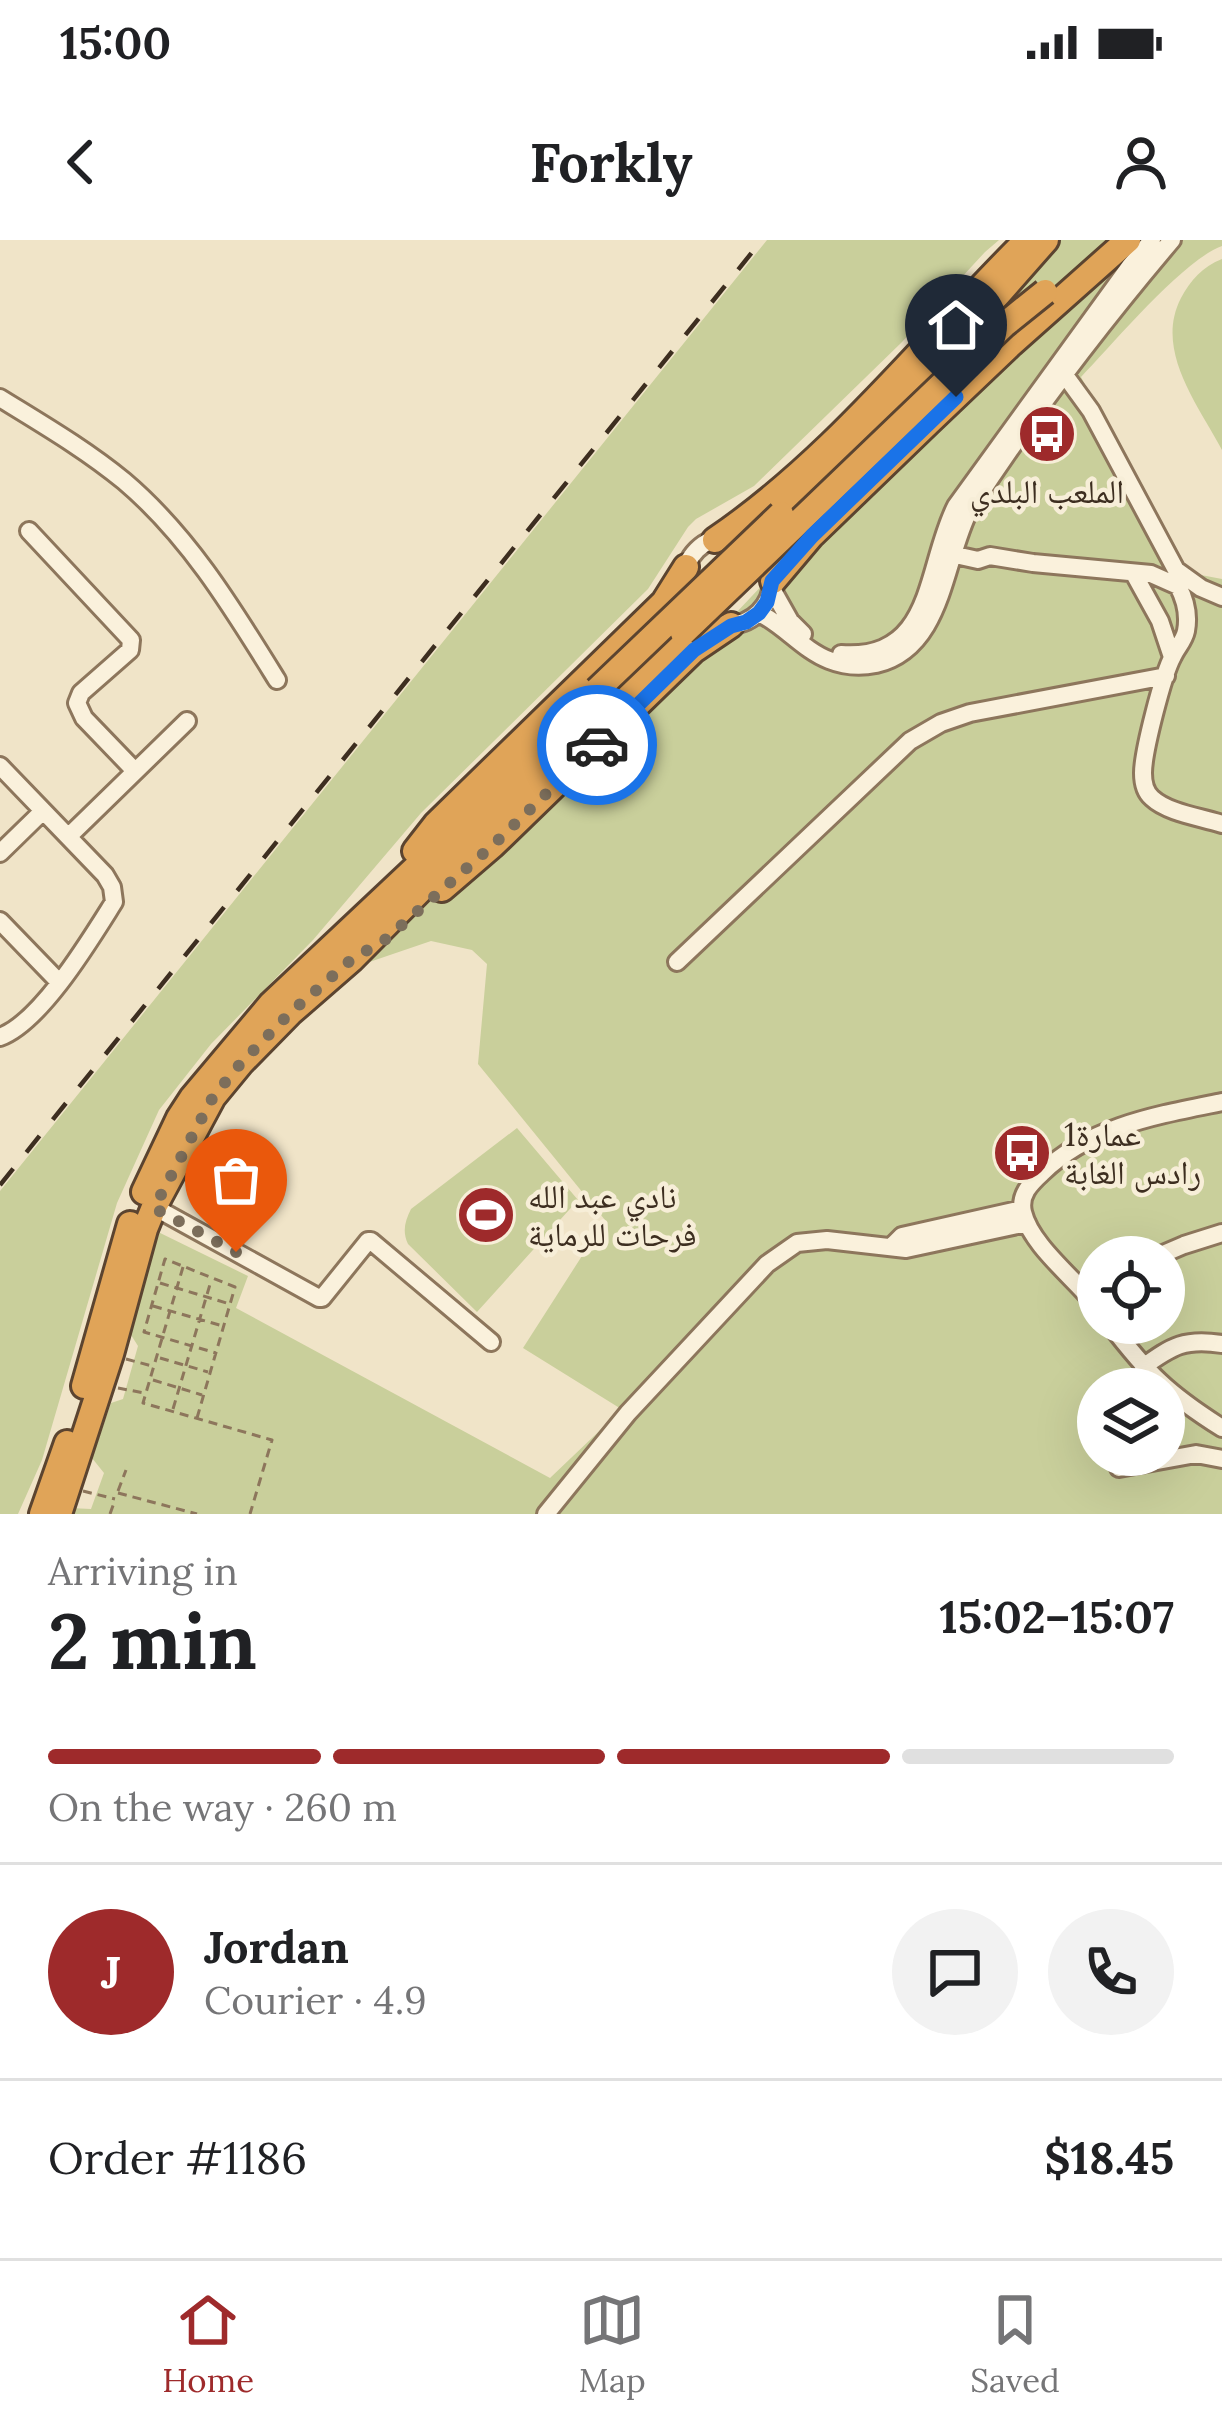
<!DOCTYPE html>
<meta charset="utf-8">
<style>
:root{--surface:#fff;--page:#f2f2f2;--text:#202124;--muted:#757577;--line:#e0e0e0;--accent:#9e2a2b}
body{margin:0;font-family:Lora,"Noto Naskh Arabic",serif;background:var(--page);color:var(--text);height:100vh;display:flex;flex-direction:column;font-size:45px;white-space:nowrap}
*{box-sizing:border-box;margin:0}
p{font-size:39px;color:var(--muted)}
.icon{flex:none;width:66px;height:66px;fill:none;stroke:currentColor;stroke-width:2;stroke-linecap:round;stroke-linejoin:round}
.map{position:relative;height:1274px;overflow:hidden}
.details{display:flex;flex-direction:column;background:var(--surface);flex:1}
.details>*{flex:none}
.fabs{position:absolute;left:1077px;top:996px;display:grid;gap:24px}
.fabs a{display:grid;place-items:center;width:108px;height:108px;border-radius:50%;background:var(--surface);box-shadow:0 12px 48px #0002;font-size:60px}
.pin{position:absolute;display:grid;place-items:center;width:102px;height:102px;color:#fff;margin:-123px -51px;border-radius:50% 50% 50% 0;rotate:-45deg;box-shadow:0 0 12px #0007}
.pin .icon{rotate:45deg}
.courier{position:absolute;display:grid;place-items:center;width:120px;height:120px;margin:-60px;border:9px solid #1a73e8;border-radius:50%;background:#fff;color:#222;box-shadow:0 3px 15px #0007}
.overview em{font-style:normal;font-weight:700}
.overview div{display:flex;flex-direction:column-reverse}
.overview{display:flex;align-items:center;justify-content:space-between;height:204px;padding:0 48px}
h1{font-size:78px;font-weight:700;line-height:90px}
.bar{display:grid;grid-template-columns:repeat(4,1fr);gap:18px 12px;align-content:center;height:144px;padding:0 48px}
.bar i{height:15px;border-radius:9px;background:var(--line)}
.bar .active{background:var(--accent)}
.bar p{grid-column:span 4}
.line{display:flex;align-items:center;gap:30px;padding:0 48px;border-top:3px solid var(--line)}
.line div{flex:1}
.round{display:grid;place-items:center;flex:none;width:126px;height:126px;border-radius:63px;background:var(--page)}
.status{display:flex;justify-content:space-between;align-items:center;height:84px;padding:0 60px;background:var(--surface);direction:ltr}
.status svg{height:33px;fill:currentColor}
header{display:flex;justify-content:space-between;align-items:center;height:156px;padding:0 48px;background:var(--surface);font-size:54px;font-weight:700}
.tabs{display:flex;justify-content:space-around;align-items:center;height:168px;border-top:3px solid var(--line);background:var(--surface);font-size:33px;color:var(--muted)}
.tabs a{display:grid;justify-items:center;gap:6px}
.tabs .active{color:var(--accent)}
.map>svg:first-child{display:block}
.green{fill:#c9cf9b;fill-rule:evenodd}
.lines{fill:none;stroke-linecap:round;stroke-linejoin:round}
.minor-casing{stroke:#8d765c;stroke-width:22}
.highway-casing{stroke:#5b4430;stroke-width:30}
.path{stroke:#8d765c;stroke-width:3;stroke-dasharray:9 6;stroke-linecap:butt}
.minor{stroke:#faf1dc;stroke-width:16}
.highway{stroke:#e0a458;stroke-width:24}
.rail{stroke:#3d2e20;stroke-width:4.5;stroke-dasharray:21 21;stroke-linecap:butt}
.highway-bridge-casing{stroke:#5b4430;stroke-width:30;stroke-linecap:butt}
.highway-bridge{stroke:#e0a458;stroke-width:24}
.done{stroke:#7c6e5b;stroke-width:12;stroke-dasharray:0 21.6}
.route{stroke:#1a73e8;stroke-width:15}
.labels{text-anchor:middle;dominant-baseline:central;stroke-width:9;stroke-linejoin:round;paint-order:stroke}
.poi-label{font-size:33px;fill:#3d2e20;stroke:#f7eed8;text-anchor:start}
</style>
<div class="status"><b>15:00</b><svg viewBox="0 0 49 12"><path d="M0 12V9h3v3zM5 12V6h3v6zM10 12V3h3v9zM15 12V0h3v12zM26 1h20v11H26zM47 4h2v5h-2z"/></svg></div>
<header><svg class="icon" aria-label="back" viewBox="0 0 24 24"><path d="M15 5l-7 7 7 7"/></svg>Forkly<svg class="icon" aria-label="person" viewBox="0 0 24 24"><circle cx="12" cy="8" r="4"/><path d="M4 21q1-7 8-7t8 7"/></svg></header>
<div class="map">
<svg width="1222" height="1274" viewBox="0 0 1222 1274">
<rect width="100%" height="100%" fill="#f0e4c8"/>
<path class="green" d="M767 0H999L985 12 902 102 754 246 696 279 688 287 648 349 421 573 313 700 211 804 159 870 117 963 42 1220 18 1274H0V951Z
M1045 0H1222V6C1183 20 1113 104 1081 137L1185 332 1222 339V1274H67L70 1268 91 1269 104 1233 92 1218 111 1163 123 1159 138 1106 126 1087 152 989 248 1036 236 1068 550 1238 615 1176 626 1172 523 1108 605 980 478 824 487 724 472 710 431 701 346 730 470 623 735 374 835 268ZM1098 1017H1164V1083H1098ZM1098 1149H1164V1215H1098Z
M1222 19V210C1198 165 1154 110 1181 58 1190 41 1203 26 1222 19Z
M517 888 578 960 477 1072 408 1004C402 991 405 981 411 969Z"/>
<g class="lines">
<defs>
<path id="minor" d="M1059 127 1091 171 1176 330 1201 348 1222 357
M0 158C42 184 85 209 124 241 189 296 233 369 277 440
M29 291 131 400 130 410 81 453 77 463 84 478 135 531
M684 341a44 44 0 1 1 88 0a44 44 0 1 1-88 0Z
M945 308 960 316 978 320 990 316 1033 323 1151 334 1178 346C1186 361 1189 375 1186 391 1184 401 1177 407 1173 416 1163 434 1143 512 1143 533 1143 542 1145 552 1152 558 1168 573 1201 577 1222 584
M1134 334 1160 381 1172 417
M772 349 790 381 803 394
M759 373C784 385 803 410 829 420 844 426 861 427 876 424 944 408 943 320 970 269 1031 175 1100 85 1172 0
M841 414C935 421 925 326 956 266L1130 26 1152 0
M0 526 105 635 112 647 114 662C90 700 41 782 0 797
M69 596 187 481
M0 613 43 571
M0 681 59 742
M677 722 910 501 941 483 970 473 1166 436
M154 967 319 1058H322L368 1001H371L491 1102
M892 1006 902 996 1022 969
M1156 1017 1184 1005 1222 993
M1098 1068C1077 1040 1031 1006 1023 972 1019 955 1030 944 1042 933 1090 886 1158 875 1222 862
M1109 1083C1148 1134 1168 1154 1222 1188
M1143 1127C1172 1106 1185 1098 1222 1104
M1119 1228 1196 1214 1222 1219
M546 1274 628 1173 767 1024 797 1003 827 1000 906 1009 1027 983"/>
<path id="highway" d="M781 274 949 110 1046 0
M715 300C834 219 925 101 1027 0
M773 341 811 296 928 183 1011 104 1128 0
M415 611 436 584 664 362 686 327
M442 649 492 606 694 410 731 385
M144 952 179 878 192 858 271 764 475 572 597 450
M84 1146 130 984
M42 1274 67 1203
M59 1274 111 1114 145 989 154 967 213 857 241 823 290 773 351 720 486 584 576 500 683 393"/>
</defs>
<use href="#minor" class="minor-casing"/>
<use href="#highway" class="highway-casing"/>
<path class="path" d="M183 1027 143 1163 272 1200 250 1274
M160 1043 230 1064
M153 1066 223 1086
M160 1118 208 1132
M126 1119 152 1126
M153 1140 202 1155
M118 1148 144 1153
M173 1169 211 1041
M197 1178 235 1047 165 1019 144 1092 216 1113
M83 1251 115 1259
M118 1251 126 1230
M118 1253 197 1274
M110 1274 115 1260"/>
<use href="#minor" class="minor"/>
<use href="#highway" class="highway"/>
<path class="rail" d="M0 945 762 0"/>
<defs>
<path id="highway-bridge" d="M683 393 1004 85 1045 52
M597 450 781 274"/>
</defs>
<use href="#highway-bridge" class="highway-bridge-casing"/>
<use href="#highway-bridge" class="highway-bridge"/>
</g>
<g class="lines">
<path class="done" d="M236 1012 154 968 213 857 241 823 290 773 351 720 386 699 492 606 597 505"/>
<path class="route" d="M597 505 694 410 731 386 746 382 759 373 767 362 772 341 812 296 956 157"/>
</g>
<defs>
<symbol id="bus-disc" viewBox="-11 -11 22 22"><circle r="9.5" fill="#9e2a2b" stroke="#f7eed8"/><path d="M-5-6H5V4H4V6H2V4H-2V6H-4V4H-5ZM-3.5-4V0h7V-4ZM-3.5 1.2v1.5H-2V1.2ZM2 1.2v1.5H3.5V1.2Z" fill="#fff"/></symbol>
<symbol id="stadium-disc" viewBox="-11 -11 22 22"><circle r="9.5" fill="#9e2a2b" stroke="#f7eed8"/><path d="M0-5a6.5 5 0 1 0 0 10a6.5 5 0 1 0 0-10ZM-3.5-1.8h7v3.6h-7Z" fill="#fff"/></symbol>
</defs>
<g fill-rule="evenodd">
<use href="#bus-disc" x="1014" y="161" width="66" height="66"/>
<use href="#bus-disc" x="989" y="880" width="66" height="66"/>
<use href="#stadium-disc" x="453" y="942" width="66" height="66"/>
</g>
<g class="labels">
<g class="poi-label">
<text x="1047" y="251" text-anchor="middle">الملعب البلدي</text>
<text x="1064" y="894">1عمارة<tspan x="1064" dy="38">رادس الغابة</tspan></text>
<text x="528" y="956">نادي عبد الله<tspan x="528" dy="38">فرحات للرماية</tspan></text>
</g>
</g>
</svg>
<div class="fabs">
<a><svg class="icon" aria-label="locate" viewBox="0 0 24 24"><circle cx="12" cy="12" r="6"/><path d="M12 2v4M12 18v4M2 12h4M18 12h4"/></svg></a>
<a><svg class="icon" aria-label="layers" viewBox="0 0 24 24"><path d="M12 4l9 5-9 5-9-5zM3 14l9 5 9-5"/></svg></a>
</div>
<div class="pin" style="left:236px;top:1012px;background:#ea580c"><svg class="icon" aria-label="bag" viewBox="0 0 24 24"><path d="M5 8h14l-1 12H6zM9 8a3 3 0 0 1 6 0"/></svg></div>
<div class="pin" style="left:956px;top:157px;background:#1f2937"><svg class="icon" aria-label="home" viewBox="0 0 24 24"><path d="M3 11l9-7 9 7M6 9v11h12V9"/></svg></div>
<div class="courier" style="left:597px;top:505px"><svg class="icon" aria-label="car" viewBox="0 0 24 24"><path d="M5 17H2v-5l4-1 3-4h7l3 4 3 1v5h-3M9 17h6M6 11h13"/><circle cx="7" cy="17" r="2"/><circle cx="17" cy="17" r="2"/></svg></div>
</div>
<section class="details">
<div class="overview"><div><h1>2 min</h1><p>Arriving in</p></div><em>15:02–15:07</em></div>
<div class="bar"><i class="active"></i><i class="active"></i><i class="active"></i><i></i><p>On the way · 260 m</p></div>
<div class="line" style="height:216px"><b class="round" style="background:var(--accent);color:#fff">J</b><div><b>Jordan</b><p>Courier · 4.9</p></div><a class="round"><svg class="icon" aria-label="chat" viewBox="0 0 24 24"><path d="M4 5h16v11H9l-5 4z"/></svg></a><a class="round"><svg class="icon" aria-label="phone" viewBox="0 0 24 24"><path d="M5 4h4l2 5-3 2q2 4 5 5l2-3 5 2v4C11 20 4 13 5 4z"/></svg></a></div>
<div class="line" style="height:156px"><div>Order #1186</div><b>$18.45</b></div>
</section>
<nav class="tabs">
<a class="active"><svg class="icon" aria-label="home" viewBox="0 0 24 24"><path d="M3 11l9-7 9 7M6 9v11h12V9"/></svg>Home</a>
<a><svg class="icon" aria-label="map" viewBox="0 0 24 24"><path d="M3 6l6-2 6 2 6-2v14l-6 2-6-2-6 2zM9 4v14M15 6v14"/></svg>Map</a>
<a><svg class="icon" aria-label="saved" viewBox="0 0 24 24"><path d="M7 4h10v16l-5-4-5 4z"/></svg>Saved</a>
</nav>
